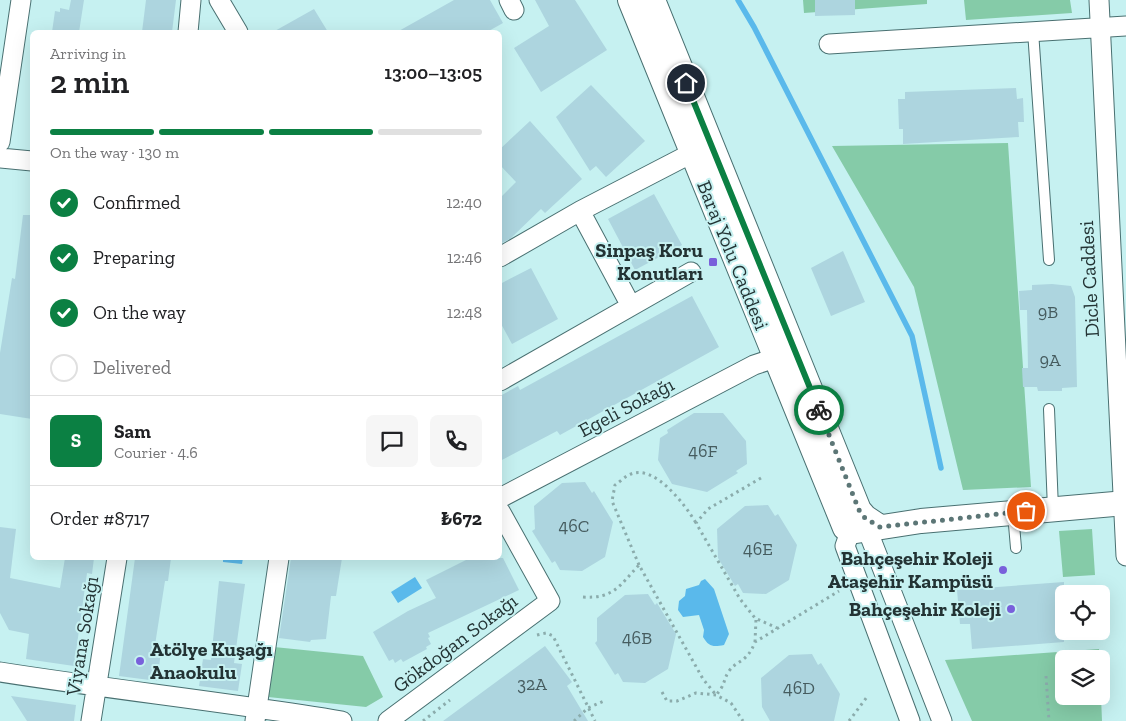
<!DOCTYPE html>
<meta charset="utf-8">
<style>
:root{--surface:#fff;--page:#f6f6f6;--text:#202124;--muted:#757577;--line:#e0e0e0;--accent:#0b8043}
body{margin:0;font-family:"Zilla Slab",serif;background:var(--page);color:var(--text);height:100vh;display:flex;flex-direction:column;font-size:19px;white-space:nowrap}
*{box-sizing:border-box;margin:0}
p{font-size:16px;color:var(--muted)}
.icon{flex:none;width:28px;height:28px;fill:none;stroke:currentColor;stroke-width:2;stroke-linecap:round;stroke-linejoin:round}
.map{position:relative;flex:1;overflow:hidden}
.drawer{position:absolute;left:30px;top:30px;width:472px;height:530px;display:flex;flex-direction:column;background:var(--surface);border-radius:8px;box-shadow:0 5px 20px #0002}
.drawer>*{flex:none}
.controls{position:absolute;left:1055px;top:585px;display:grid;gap:10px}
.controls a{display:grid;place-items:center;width:55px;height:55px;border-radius:8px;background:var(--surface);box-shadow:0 5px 20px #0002;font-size:25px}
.pin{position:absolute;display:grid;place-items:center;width:42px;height:42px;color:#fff;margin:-21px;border:2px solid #fff;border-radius:50%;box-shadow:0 1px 5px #0007}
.courier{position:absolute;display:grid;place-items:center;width:50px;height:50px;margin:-25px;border:4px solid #0b8043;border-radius:50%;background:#fff;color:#222;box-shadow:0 1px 6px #0007}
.summary em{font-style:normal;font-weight:600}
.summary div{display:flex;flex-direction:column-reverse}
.summary{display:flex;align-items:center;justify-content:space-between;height:85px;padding:0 20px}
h1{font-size:32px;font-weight:600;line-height:38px}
.bar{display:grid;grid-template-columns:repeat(4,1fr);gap:8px 5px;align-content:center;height:60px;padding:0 20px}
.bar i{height:6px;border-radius:4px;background:var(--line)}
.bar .active{background:var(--accent)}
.bar p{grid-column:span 4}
.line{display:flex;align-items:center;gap:12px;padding:0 20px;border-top:1px solid var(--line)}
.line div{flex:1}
.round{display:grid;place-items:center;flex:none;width:52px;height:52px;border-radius:8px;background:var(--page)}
ol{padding:0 20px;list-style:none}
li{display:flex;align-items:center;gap:15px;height:55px}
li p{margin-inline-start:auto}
li .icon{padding:5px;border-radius:50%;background:var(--accent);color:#fff;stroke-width:4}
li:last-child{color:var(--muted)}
li i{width:28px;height:28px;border:2px solid var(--line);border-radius:50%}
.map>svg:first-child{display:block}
.green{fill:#85cba8}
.water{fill:#5ab9eb}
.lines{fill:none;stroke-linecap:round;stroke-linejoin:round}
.stream{stroke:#5ab9eb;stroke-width:5.5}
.building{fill:#add5df}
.service-casing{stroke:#497071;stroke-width:12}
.minor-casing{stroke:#497071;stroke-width:21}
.tertiary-casing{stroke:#497071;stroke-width:26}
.path{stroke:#8bacac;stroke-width:3;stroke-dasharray:2.5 4;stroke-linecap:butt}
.service{stroke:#fff;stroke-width:10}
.minor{stroke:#fff;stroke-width:19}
.tertiary{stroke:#fff;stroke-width:24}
.done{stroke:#5c7676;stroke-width:5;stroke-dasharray:0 9}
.route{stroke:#0b8043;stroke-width:6}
.poi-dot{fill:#7960db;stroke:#c6f1f1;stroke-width:2}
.labels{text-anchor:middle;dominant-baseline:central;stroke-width:4;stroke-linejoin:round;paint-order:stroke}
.number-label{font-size:18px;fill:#465c5f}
.poi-label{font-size:20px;font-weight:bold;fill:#233334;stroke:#c6f1f1;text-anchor:end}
.street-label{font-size:20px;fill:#233334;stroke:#c6f1f1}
</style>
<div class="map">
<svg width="1126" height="721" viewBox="0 0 1126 721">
<rect width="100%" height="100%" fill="#c6f1f1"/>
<path class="green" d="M803 0H927V4L804 13Z
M964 0H1070L1072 13 966 20Z
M1008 143 1031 487 963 490 914 287 832 146Z
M1092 529 1095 575 1063 577 1059 531Z
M274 647 363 656 383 697 366 707 268 697Z
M1099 649V659H1064V696H1101L1102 721H972L945 660Z"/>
<path class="water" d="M223 558H243L242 564 223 562Z
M415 577 422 588 398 603 391 592Z
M705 579 714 589 729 634 724 645C713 647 709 647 703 637L704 630 699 615 683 617 678 610 679 601 685 596 686 589 699 585 701 581Z"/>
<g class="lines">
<path class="stream" d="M738 0 754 27 912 336 941 468"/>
</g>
<path class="building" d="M71 0H84L79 32H52L55 11 60 12V8L69 10Z
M146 0H176L172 32H142Z
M454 0H490L503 23 487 32H397Z
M535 0H575L607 50 541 92 514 48 549 26Z
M815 0H855V15L815 16Z
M314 9 328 32H273Z
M591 85 645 141 606 177 596 166 590 171 556 117Z
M1016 88 1017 99 1023 98 1024 122H1018L1019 137 903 144V129H899L898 99H905V92Z
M530 121 582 179 545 213 541 209 510 239 500 244V198L516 182 500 165V149Z
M654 194 682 245 635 270 608 219Z
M23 215H32V419L0 414V353L12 278 15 279Z
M843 251 865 302 831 316 811 268Z
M531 268 558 319 512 344 500 322V284Z
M1052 284 1071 286 1075 297 1077 387 1062 388V391H1038L1037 387H1023L1022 368H1028L1027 310H1020L1019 291 1032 290V285Z
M692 296 719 347 560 435 557 431 500 461V396L518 386 520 390Z
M694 413H723L746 441 747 464 736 471 738 473 707 492 672 484 658 460 660 438 668 433 667 430Z
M585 482 592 493 594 491 613 522 605 557 582 571 560 570 555 561 552 563 532 531 535 529 534 506 562 483Z
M768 505 775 516 778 514 797 545 789 580 766 594 743 593 738 584 735 586 718 558 717 529 745 506Z
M0 527 16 529 10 578 60 588 65 558H94L92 574 87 573 74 666 26 659 29 634 9 630 0 613Z
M135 558H171L168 581H165L155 645H162L157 681 119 676Z
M291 558H342L336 596H331L326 639 311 640 310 642 279 638Z
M470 558H503L519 590 428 633 430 637 428 638 431 644 426 647 427 649 403 662 401 659 395 663 393 659 389 661 373 632 408 611 436 598 426 580Z
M219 581 245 584 234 663 242 664 238 691 199 686 203 659 211 660Z
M1064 582V642L972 649 970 624H960L957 590Z
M648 594 655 605 657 603 676 634 668 669 645 683 623 682 618 673 615 675 595 643 597 641V618L625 595Z
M545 646 572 682 567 686 588 721H443Z
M812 654 818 665 821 663 840 694 834 721H770L762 707 761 678 789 655Z
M11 696 76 705 74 721H27Z"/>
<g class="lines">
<defs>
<path id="service" d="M1033 31 1049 260
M1049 409 1053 509
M1013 513 1016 548"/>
<path id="minor" d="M219 0 238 32
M509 0 514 10
M1099 0 1126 556
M188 32 191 0
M829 44 1126 26
M0 142 21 0
M0 158 32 161
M580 211 631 306
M500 257 580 211 692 153
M500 381 691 272
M500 498 754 365 775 358
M867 529 942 721
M850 532 845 546 910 721
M0 672C114 690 228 702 342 721
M91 721 117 558
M255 721 279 558
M388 721 550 601 500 511"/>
<path id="tertiary" d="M630 0 845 528 850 532 921 521 1126 503
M653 0 859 510 865 517 880 527"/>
</defs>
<use href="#service" class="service-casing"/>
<use href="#minor" class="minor-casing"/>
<use href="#tertiary" class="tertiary-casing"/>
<path class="path" d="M761 478 708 509 696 523 740 599 755 618 777 628
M639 565 612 501 615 485C620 482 625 476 631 474 655 464 686 506 696 523
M583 597C614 599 620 585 639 565L703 679 716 695C726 684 723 680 729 671 738 659 747 663 755 642L839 591
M537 635 546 633 553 636 595 721
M755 642 756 619
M1046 676 1049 721
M662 692 667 701H677L696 693 716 695 731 703 743 721
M423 721 450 700
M574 721 588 708 604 701
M849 721 867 697"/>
<use href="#service" class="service"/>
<use href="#minor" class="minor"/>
<use href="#tertiary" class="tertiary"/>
</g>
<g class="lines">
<path class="done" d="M819 410 859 510 865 518 880 527 1026 511"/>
<path class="route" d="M686 83 819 410"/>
</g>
<g class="poi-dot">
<rect x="708" y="257" width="10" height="10" rx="2.5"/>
<circle cx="1003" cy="570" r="5"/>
<circle cx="1011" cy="609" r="5"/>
<circle cx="140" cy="661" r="5"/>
</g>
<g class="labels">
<g class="number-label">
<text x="1048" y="312">9B</text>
<text x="1050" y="360">9A</text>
<text x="703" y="451">46F</text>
<text x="574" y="526">46C</text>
<text x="758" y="549">46E</text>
<text x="637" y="638">46B</text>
<text x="532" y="684">32A</text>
<text x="799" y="688">46D</text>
</g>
<g class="poi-label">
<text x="703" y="250">Sinpaş Koru<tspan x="703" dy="23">Konutları</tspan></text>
<text x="993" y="558">Bahçeşehir Koleji<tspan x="993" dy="23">Ataşehir Kampüsü</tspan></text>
<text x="1001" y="609">Bahçeşehir Koleji</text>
<text x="150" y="649" text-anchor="start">Atölye Kuşağı<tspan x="150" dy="23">Anaokulu</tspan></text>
</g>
<g class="street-label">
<text transform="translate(733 255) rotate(68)">Baraj Yolu Caddesi</text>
<text transform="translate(1089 279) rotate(-93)">Dicle Caddesi</text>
<text transform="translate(626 407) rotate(-28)">Egeli Sokağı</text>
<text transform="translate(82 636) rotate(-81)">Viyana Sokağı</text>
<text transform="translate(455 643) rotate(-37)">Gökdoğan Sokağı</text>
</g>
</g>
</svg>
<div class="controls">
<a><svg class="icon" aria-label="locate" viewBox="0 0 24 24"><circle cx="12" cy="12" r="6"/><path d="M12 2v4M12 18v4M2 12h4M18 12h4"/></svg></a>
<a><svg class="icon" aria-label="layers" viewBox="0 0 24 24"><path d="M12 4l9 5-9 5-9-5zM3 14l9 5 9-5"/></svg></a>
</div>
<div class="pin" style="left:1026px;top:511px;background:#ea580c"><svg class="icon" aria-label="bag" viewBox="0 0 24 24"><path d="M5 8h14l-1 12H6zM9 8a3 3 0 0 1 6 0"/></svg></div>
<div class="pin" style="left:686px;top:83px;background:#1f2937"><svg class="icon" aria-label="home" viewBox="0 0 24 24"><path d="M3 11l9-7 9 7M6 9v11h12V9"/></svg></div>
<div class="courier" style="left:819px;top:410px"><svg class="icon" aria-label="bike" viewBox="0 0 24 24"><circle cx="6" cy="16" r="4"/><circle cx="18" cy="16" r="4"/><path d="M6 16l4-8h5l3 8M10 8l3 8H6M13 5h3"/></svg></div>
<section class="drawer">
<div class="summary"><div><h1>2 min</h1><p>Arriving in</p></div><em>13:00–13:05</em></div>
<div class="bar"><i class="active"></i><i class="active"></i><i class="active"></i><i></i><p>On the way · 130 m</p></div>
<ol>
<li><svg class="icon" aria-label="check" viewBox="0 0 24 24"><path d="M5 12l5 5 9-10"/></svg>Confirmed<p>12:40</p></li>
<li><svg class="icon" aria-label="check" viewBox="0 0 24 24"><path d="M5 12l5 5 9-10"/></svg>Preparing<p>12:46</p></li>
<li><svg class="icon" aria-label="check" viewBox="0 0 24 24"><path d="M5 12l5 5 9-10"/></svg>On the way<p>12:48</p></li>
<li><i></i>Delivered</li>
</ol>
<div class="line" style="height:90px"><b class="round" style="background:var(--accent);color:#fff">S</b><div><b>Sam</b><p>Courier · 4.6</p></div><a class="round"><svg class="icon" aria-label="chat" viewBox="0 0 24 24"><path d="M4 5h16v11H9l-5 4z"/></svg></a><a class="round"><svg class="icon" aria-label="phone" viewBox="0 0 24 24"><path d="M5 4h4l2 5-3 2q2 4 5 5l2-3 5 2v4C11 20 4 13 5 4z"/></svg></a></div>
<div class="line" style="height:65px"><div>Order #8717</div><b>₺672</b></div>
</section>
</div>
